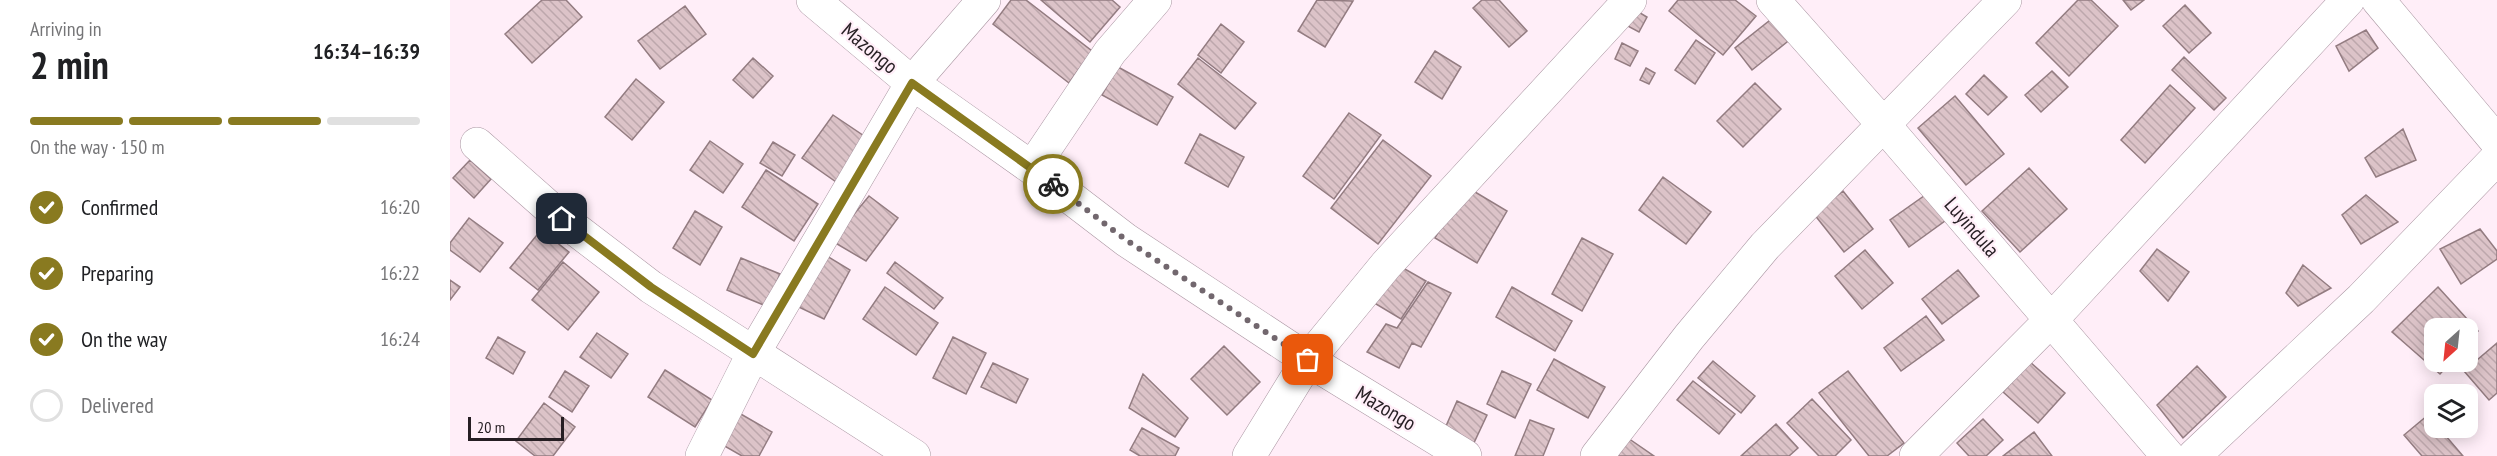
<!DOCTYPE html>
<meta charset="utf-8">
<style>
:root{--surface:#fff;--page:#f6f6f6;--text:#202124;--muted:#757577;--line:#e0e0e0;--accent:#897a20}
body{margin:0;font-family:"PT Sans Narrow",sans-serif;background:var(--page);color:var(--text);height:100vh;display:flex;flex-direction:column;font-size:22px;white-space:nowrap}
*{box-sizing:border-box;margin:0}
p{font-size:20px;color:var(--muted)}
.icon{flex:none;width:33px;height:33px;fill:none;stroke:currentColor;stroke-width:2;stroke-linecap:round;stroke-linejoin:round}
.map{position:relative;flex:1;overflow:hidden}
.panel{display:flex;flex-direction:column;background:var(--surface);width:450px}
.panel>*{flex:none}
.needle{width:39px;rotate:207deg}
.buttons{position:absolute;left:1974px;top:318px;display:grid;gap:12px}
.buttons a{display:grid;place-items:center;width:54px;height:54px;border-radius:12px;background:var(--surface);box-shadow:0 3px 15px #0003;font-size:30px}
.scale{position:absolute;left:18px;bottom:15px;width:96px;box-sizing:border-box;padding-left:6px;border:3px solid #261e23;border-top:0;font-size:16px;line-height:21px;white-space:nowrap;color:#261e23;-webkit-text-stroke:4px #ffeef8;paint-order:stroke}
.pin{position:absolute;display:grid;place-items:center;width:51px;height:51px;color:#fff;margin:-26px;border-radius:12px;box-shadow:0 3px 9px #0006}
.courier{position:absolute;display:grid;place-items:center;width:60px;height:60px;margin:-30px;border:4px solid #897a20;border-radius:50%;background:#fff;color:#222;box-shadow:0 2px 8px #0007}
.head em{font-style:normal;font-weight:700}
.head div{display:flex;flex-direction:column-reverse}
.head{display:flex;align-items:center;justify-content:space-between;height:102px;padding:0 30px}
h1{font-size:39px;font-weight:700;line-height:45px}
.bar{display:grid;grid-template-columns:repeat(4,1fr);gap:9px 6px;align-content:center;height:72px;padding:0 30px}
.bar i{height:8px;border-radius:4px;background:var(--line)}
.bar .active{background:var(--accent)}
.bar p{grid-column:span 4}
ol{padding:0 30px;list-style:none}
li{display:flex;align-items:center;gap:18px;height:66px}
li p{margin-inline-start:auto}
li .icon{padding:6px;border-radius:50%;background:var(--accent);color:#fff;stroke-width:4}
li:last-child{color:var(--muted)}
li i{width:33px;height:33px;border:3px solid var(--line);border-radius:50%}
main{display:flex;flex:1;min-height:0}
.map>svg:first-child{display:block}
.building{fill:url(#building-back-hatch);stroke:#937c81;stroke-width:1.5}
.lines{fill:none;stroke-linecap:round;stroke-linejoin:round}
.minor-casing{stroke:#aa96a2;stroke-width:34}
.minor{stroke:#fff;stroke-width:33}
.done{stroke:#72676e;stroke-width:6;stroke-dasharray:0 10.8}
.route{stroke:#897a20;stroke-width:8}
.labels{text-anchor:middle;dominant-baseline:central;stroke-width:4.5;stroke-linejoin:round;paint-order:stroke}
.street-label{font-size:21px;fill:#261e23;stroke:#ffeef8}
</style>
<main>
<section class="panel">
<div class="head"><div><h1>2 min</h1><p>Arriving in</p></div><em>16:34–16:39</em></div>
<div class="bar"><i class="active"></i><i class="active"></i><i class="active"></i><i></i><p>On the way · 150 m</p></div>
<ol>
<li><svg class="icon" aria-label="check" viewBox="0 0 24 24"><path d="M5 12l5 5 9-10"/></svg>Confirmed<p>16:20</p></li>
<li><svg class="icon" aria-label="check" viewBox="0 0 24 24"><path d="M5 12l5 5 9-10"/></svg>Preparing<p>16:22</p></li>
<li><svg class="icon" aria-label="check" viewBox="0 0 24 24"><path d="M5 12l5 5 9-10"/></svg>On the way<p>16:24</p></li>
<li><i></i>Delivered</li>
</ol>
</section>
<div class="map">
<svg width="2047" height="456" viewBox="0 0 2047 456">
<defs>
<pattern id="building-back-hatch" width="6" height="6" patternUnits="userSpaceOnUse" patternTransform="scale(1.5)"><rect width="6" height="6" fill="#dcc3c8"/><path d="M-1 5l2 2M0 0l6 6M5-1l2 2" fill="none" stroke="#bda7ac"/></pattern>
</defs>
<rect width="100%" height="100%" fill="#ffeef8"/>
<path class="building" d="M92 0H116L132 17 82 63 55 34Z
M561 0H576L642 51 619 83 543 24Z
M591 0H662L670 7 640 42Z
M867 0 903 1 875 47 848 31Z
M1032 0H1049L1077 31 1059 47 1023 8Z
M1228 0H1285L1306 16 1273 55 1219 11Z
M1628 0H1641L1668 26 1619 76 1586 43Z
M1673 0H1694L1681 10Z
M1735 5 1761 33 1739 53 1713 26Z
M235 6 256 34 210 69 188 41Z
M1180 7 1197 17 1189 32 1172 23Z
M1324 17 1342 38 1302 70 1285 48Z
M771 24 794 42 771 73 748 55Z
M1916 30 1928 48 1899 71 1886 46Z
M1246 40 1265 53 1245 84 1225 70Z
M1172 43 1188 51 1180 66 1165 59Z
M985 51 1011 67 992 99 965 82Z
M1734 57 1776 98 1764 110 1722 70Z
M303 58 323 76 303 98 283 80Z
M748 58 806 103 785 129 728 84Z
M668 67 723 97 707 125 652 95Z
M1196 68 1205 73 1199 84 1190 80Z
M1602 71 1618 87 1591 112 1575 95Z
M1534 75 1557 97 1538 115 1516 94Z
M186 79 214 102 182 140 155 117Z
M1305 83 1331 109 1293 147 1267 121Z
M1720 85 1745 108 1695 163 1671 140Z
M1505 96 1554 154 1516 185 1468 128Z
M899 113 931 135 884 199 853 176Z
M383 115 420 140 389 184 352 158Z
M1953 129 1966 160 1926 177 1915 158Z
M750 134 794 157 778 187 735 163Z
M933 140 981 176 928 244 881 208Z
M260 141 293 164 273 193 240 170Z
M323 142 345 155 332 176 310 163Z
M20 160 41 179 24 198 3 178Z
M1579 168 1617 209 1570 252 1532 211Z
M316 170 368 204 344 241 292 207Z
M1213 177 1261 212 1236 244 1189 210Z
M1015 186 1057 211 1027 263 985 238Z
M1393 191 1423 229 1394 252 1364 214Z
M1481 191 1499 218 1459 247 1440 220Z
M1916 195 1948 222 1911 244 1892 215Z
M419 196 448 218 416 261 382 241Z
M245 211 272 227 250 265 223 248Z
M19 218 53 243 30 272 0 250V243Z
M2030 229 2047 251V259L2011 284 1990 249Z
M91 230 119 252 88 290 60 268Z
M1132 238 1163 254 1132 311 1102 294Z
M1707 249 1739 272 1718 301 1690 271Z
M367 250 400 270 374 319 338 302Z
M1415 250 1443 283 1412 309 1385 276Z
M291 258 330 274 316 306 277 290Z
M113 262 149 292 118 330 82 300Z
M445 262 493 298 484 309 437 273Z
M946 264 976 281 951 319 921 301Z
M1853 265 1881 288 1848 306 1836 293Z
M1508 270 1529 296 1492 324 1472 299Z
M0 280 10 287 0 300Z
M978 282 1001 293 971 347 962 343 949 368 917 352 936 324 947 328Z
M435 287 488 323 466 355 413 319Z
M1062 287 1122 321 1105 351 1046 317Z
M1988 287 2028 331 2018 343V328H1984V362H2001L1990 374 1942 332Z
M1476 316 1494 340 1451 371 1434 348Z
M147 333 178 354 161 378 130 357Z
M48 337 75 352 63 374 36 358Z
M503 337 536 353 516 394 483 378Z
M2047 343V393L2039 400 2014 371Z
M774 346 810 382 777 415 741 379Z
M1104 359 1155 387 1138 418 1087 390Z
M1263 361 1305 396 1291 413 1248 378Z
M1580 362 1615 393 1588 423 1553 392Z
M543 363 578 379 566 403 531 387Z
M1747 366 1776 397 1733 438 1707 405Z
M215 370 262 400 245 427 198 397Z
M115 371 139 386 122 412 99 397Z
M1052 371 1081 384 1065 418 1037 404Z
M1398 371 1454 443 1437 456H1419L1369 393Z
M693 374 738 418 725 437 679 408Z
M1243 381 1285 414 1269 434 1227 400Z
M1362 399 1401 440 1385 456H1369L1337 423Z
M1007 401 1037 415 1022 447 993 433Z
M94 403 125 427 103 456H85L66 441Z
M289 413 322 432 309 456H292L271 444Z
M1978 415 1984 422V428H1989L2013 456H1972L1954 435Z
M1533 419 1553 440 1536 456H1519L1507 443Z
M1080 420 1104 429 1093 456H1065Z
M1326 424 1348 448 1339 456H1291Z
M692 428 729 448 725 456H690L680 450Z
M1584 432 1602 456H1553Z
M1175 436 1204 456H1160Z"/>
<g class="lines">
<defs>
<path id="minor" d="M363 0 462 83 582 168 676 240 858 360 1015 456
M1323 0 1433 124 1718 456
M1928 0 2047 142
M27 144 112 219 201 287 464 456
M582 168 660 52 705 0
M252 456 303 354 462 83 534 0
M799 456 858 360 936 265 1180 0
M1147 456 1239 337 1315 246 1555 0
M1466 456 1602 319 1898 0
M1744 456 1911 299 2047 158"/>
</defs>
<use href="#minor" class="minor-casing"/>
<use href="#minor" class="minor"/>
</g>
<g class="lines">
<path class="done" d="M603 184 676 240 858 360"/>
<path class="route" d="M112 219 201 287 303 354 462 83 603 184"/>
</g>
<g class="labels">
<g class="street-label">
<text transform="translate(420 48) rotate(40)">Mazongo</text>
<text transform="translate(1522 227) rotate(49)">Luyindula</text>
<text transform="translate(936 408) rotate(31)">Mazongo</text>
</g>
</g>
</svg>
<div class="buttons">
<a><svg class="needle" viewBox="-14 -14 28 28"><path d="M0-13l5 13h-10z" fill="#e53935"/><path d="M0 13l5-13h-10z" fill="#757577"/></svg></a>
<a><svg class="icon" aria-label="layers" viewBox="0 0 24 24"><path d="M12 4l9 5-9 5-9-5zM3 14l9 5 9-5"/></svg></a>
</div>
<div class="scale">20 m</div>
<div class="pin" style="left:858px;top:360px;background:#ea580c"><svg class="icon" aria-label="bag" viewBox="0 0 24 24"><path d="M5 8h14l-1 12H6zM9 8a3 3 0 0 1 6 0"/></svg></div>
<div class="pin" style="left:112px;top:219px;background:#1f2937"><svg class="icon" aria-label="home" viewBox="0 0 24 24"><path d="M3 11l9-7 9 7M6 9v11h12V9"/></svg></div>
<div class="courier" style="left:603px;top:184px"><svg class="icon" aria-label="bike" viewBox="0 0 24 24"><circle cx="6" cy="16" r="4"/><circle cx="18" cy="16" r="4"/><path d="M6 16l4-8h5l3 8M10 8l3 8H6M13 5h3"/></svg></div>
</div>
</main>
